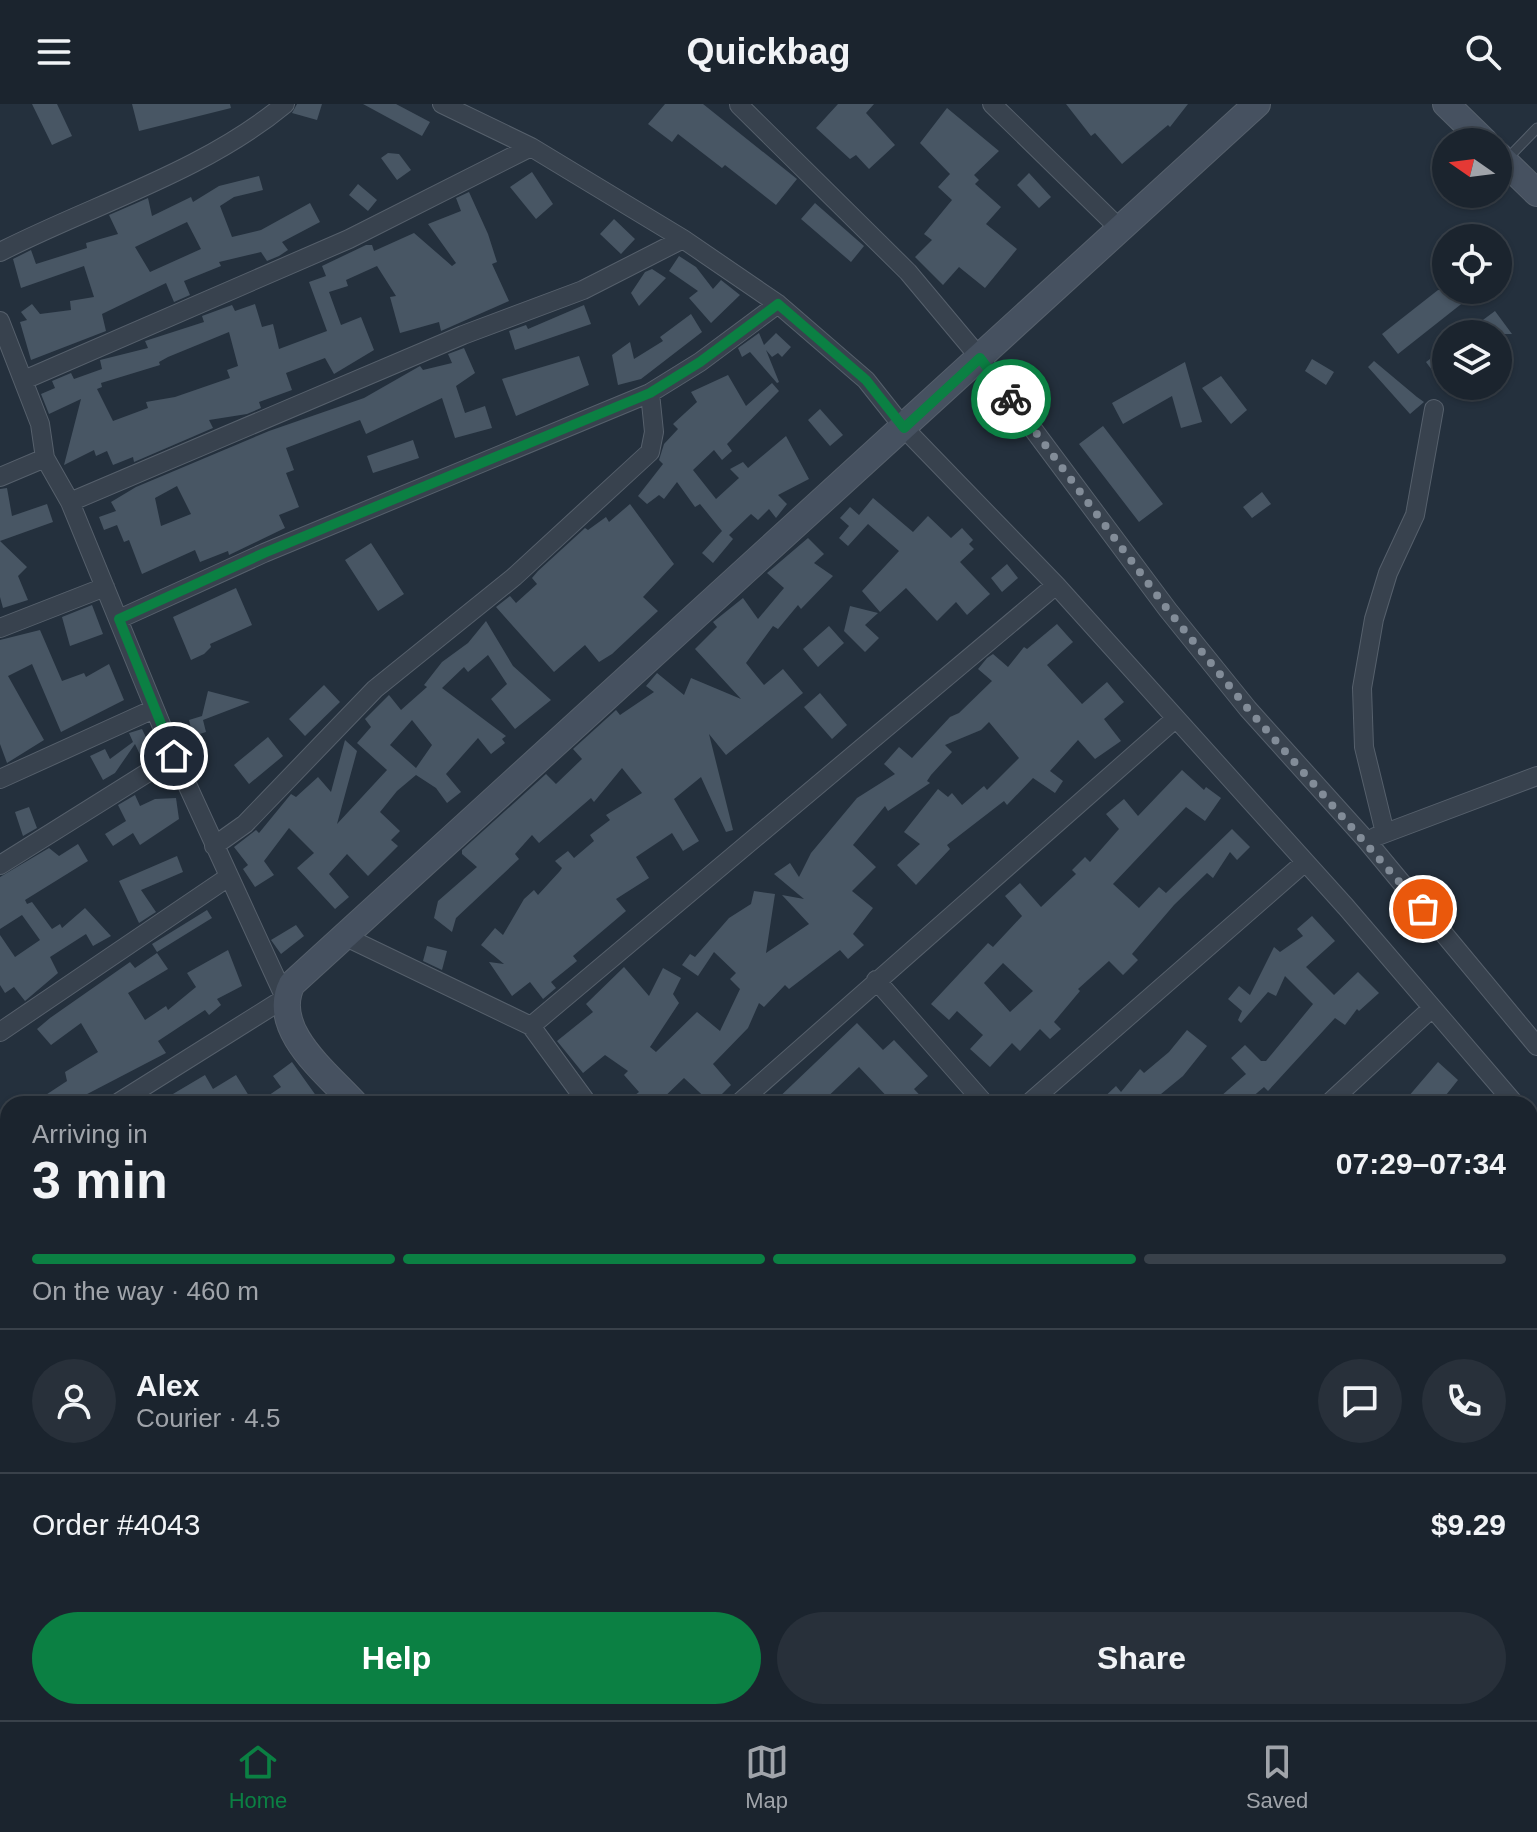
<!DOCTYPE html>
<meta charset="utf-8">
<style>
:root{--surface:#1b242e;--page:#28303a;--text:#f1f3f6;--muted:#a0a4aa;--line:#39414a;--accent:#0b8043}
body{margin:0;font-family:Helvetica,sans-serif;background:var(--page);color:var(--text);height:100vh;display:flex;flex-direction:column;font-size:30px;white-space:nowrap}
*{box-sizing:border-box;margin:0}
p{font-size:26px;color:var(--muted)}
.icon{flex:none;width:44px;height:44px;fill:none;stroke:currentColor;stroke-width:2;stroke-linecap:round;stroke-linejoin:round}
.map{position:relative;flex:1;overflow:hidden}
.panel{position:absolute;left:0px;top:992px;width:1538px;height:624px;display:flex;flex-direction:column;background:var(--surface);border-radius:24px 24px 0 0;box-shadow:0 2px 6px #0004,0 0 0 2px var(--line)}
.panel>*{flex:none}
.needle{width:52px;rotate:284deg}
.controls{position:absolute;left:1432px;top:24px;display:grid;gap:16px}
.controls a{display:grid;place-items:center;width:80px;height:80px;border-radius:50%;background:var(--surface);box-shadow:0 2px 6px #0004,0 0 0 2px var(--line);font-size:40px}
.pin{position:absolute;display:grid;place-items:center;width:68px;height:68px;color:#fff;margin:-34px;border:4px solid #fff;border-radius:50%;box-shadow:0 2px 8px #0007}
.courier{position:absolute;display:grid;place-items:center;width:80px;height:80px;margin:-40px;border:6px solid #0b8043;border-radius:50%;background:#fff;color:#222;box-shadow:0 2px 10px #0007}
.overview em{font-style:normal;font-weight:600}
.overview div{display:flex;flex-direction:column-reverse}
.overview{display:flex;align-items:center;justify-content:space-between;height:136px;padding:0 32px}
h1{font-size:52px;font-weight:600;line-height:60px}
.bar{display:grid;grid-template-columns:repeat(4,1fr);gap:12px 8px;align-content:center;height:96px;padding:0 32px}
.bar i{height:10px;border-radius:6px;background:var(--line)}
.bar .selected{background:var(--accent)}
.bar p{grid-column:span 4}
.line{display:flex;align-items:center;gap:20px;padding:0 32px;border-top:2px solid var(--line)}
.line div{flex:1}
.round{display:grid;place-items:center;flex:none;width:84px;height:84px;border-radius:42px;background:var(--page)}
.cta{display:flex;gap:16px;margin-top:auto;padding:16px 32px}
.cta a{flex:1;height:92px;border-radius:48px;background:var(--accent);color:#fff;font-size:32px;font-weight:600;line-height:92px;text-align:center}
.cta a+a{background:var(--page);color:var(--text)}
header{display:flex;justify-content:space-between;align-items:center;height:104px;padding:0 32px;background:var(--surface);font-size:36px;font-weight:600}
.menu{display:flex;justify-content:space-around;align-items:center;height:112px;border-top:2px solid var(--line);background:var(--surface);font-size:22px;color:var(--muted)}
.menu a{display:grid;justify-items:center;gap:4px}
.menu .selected{color:var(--accent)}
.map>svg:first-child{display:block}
.building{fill:#485664;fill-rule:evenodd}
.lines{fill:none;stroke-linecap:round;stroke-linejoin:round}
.lane-casing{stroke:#56606c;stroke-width:11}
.street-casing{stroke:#56606c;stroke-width:20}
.secondary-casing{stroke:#56606c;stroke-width:28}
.lane{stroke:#38424e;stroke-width:9}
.street{stroke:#38424e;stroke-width:18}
.secondary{stroke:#465160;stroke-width:26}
.done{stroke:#828c98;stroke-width:8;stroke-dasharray:0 14.4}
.route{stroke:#0b8043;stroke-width:10}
</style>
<header><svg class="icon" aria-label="menu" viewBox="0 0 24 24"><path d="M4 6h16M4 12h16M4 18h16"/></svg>Quickbag<svg class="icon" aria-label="search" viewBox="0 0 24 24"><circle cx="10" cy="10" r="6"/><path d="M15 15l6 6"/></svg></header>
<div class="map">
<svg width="1537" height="1616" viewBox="0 0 1537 1616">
<rect width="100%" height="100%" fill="#24303d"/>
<path class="building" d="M32 0H57L72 32 52 41Z
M132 0H230L231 4 139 27Z
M297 0H322L317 16 292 9Z
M363 0H396L430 18 422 32Z
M665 0H703L797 75 776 101 725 61 722 64 678 30 672 38 648 20Z
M838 0H874L866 9 895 41 869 65 856 51 850 55 816 24Z
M1066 0H1188L1170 23 1168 21 1122 60 1095 29 1091 32Z
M947 4 999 47 974 71 979 76 975 80 1001 103 986 120 1017 145 985 184 959 163 943 181 915 153 932 136 924 130 952 96 938 83 950 70 920 39Z
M388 49 399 50 411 66 397 76 381 54Z
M532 68 553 100 536 115 510 83Z
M1029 69 1051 93 1039 104 1017 81Z
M259 72 263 86 234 93 220 102 232 133 261 126 310 99 320 118 282 138 288 146 279 152 267 157 261 148 219 158 221 162 184 177 190 191 174 198 166 179 102 210 106 227 31 256 20 218 27 216 21 208 32 200 40 210 71 206 70 197 94 193 84 162 21 184 13 155 31 146 36 160 87 144 86 139 118 130 109 111 148 94 152 112 191 93 193 98 219 82ZM187 118 201 145 150 168 135 143Z
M358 80 377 96 368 107 349 91Z
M469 88 488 130 497 158 492 160 509 197 441 227 439 218 400 229 390 193 396 192 377 162 346 176 348 182 329 188 341 221 361 213 374 246 334 270 325 254 286 269 292 286 259 298 261 304 247 310 209 316 213 324 134 358 133 353 113 361 107 347 96 352 94 346 64 361 81 295 49 310 41 290 55 284 52 277 71 269 74 275 102 265 100 256 148 244 145 237 204 218 202 212 232 201 235 207 255 200 262 223 273 220 279 245 327 227 309 178 326 172 322 162 366 141H372L374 147 414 129 452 162 456 159 428 120 461 107 456 94ZM229 228 238 262 227 266 230 274 175 293 146 298 148 304 113 317 97 285 102 283 101 279 160 261 159 258 168 253Z
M815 99 864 142 851 158 801 115Z
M614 115 635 135 621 150 600 130Z
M679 152 696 163 713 185 721 176 740 191 711 219 689 194 698 187 669 167Z
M652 165 666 174 639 202 631 189 645 168Z
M1438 186H1479L1398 250 1382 230Z
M584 201 591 220 515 246 509 227 526 221 528 225Z
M1495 207 1512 230H1464Z
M691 210 702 228 641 275 618 281 612 251 630 238 634 255 663 237 660 233Z
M759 229 764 241 776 229 791 243 782 253 778 249 772 253 766 246 779 278 777 279 750 248 742 253 738 244Z
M1446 243V285L1426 258Z
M464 244 475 269 456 282 465 309 485 302 492 324 455 334 442 294 366 330 360 316 286 344 294 366 286 369 299 403 279 411 285 424 229 451 228 447 200 458 195 446 142 470 129 436 124 438 117 421 104 426 99 413 116 407 111 398 136 383 269 327 364 294 420 262 423 266 452 259 448 250ZM177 382 191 410 161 422 155 394Z
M579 252 589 281 516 312 502 275Z
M1312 255 1334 268 1326 281 1305 267Z
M1374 257 1417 293 1424 298 1410 310 1368 263Z
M1185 258 1202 318 1181 324 1172 292 1123 320 1112 299Z
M728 271 746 302 772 279 779 287 727 340 732 347 722 356 714 346 693 366 716 395 739 374 730 365 743 358 748 364 786 332 809 375 778 391 787 400 776 414 769 405 758 416 751 410 729 431 733 435 713 459 702 449 722 427 700 400 695 403 677 378 664 395 659 391 647 400 638 392 663 360 659 356 664 340 678 325 673 320 697 298 691 288Z
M1221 272 1247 306 1231 320 1202 284Z
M820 305 843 331 830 342 808 316Z
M1103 322 1163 400 1139 418 1079 340Z
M413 336 419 354 373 369 367 352Z
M7 384 12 412 47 400 53 418 0 437 27 463 18 472 28 496 3 504 0 493V385Z
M1262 388 1271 400 1252 414 1243 403Z
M873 394 913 428 928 412 951 434 962 424 973 436 969 440 974 445 960 458 990 490 967 511 956 498 937 517 906 484 880 508 862 487 899 447 868 420 848 442 839 434 849 422 840 414 850 403 859 411Z
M630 400 674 460 643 493 658 507 612 550 599 558 585 541 554 568 496 503 510 492 516 499 537 480 532 474 538 467 585 424 588 426 606 413 609 418Z
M808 434 824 450 814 459 833 472 801 505 798 501 778 525 773 522 746 559 764 581 783 565 803 589 726 651 709 630 733 726 726 728 701 673 674 695 699 737 683 747 672 729 636 753 649 774 616 795 626 807 573 852 577 857 551 878 556 884 543 895 530 878 512 892 489 858 504 860 481 841 495 824 503 831 524 795 534 786 538 791 560 767 562 764 555 757 568 747 574 754 594 737 590 731 610 716 606 711 642 689 622 664 594 698 591 694 539 739 532 731 515 750 519 755 456 814 452 828 434 814 438 797 477 763 462 750V746L546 670 556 680 582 655 573 645 616 606 620 611 654 588 646 582 657 569 684 591 691 574 741 595 695 545 717 523 713 518 743 494 758 515 784 484 767 469Z
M371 439 404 490 378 507 345 456Z
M1007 460 1018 474 1002 488 991 474Z
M236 484 252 521 210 540 211 543 204 550 191 556 173 513Z
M92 501 103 530 70 542 62 513Z
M850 502 878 509 865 521 879 534 865 548 844 527Z
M486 517 513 562 551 596 515 625 491 595 507 580 488 551 468 568 464 563 442 584 506 632 502 635 505 639 491 650 478 634 446 670 461 688 447 699 436 684 416 671 397 687 380 708 400 727 391 736 398 742 368 772 347 750 329 770 349 793 335 805 297 764 314 749 289 724 264 757 274 771 255 783 243 765 248 761 234 743 256 726 259 729 291 690 296 693 318 673 331 688 345 636 357 647 337 720 387 666 357 639 371 623 365 615 389 591 401 606 427 583 424 581 442 558 468 539ZM412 616 432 641 416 664 390 641Z
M1057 520 1073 538 1047 561 1082 600 1107 578 1124 598 1104 615 1121 637 1095 655 1078 636 1050 667 1063 677 1055 689 1033 674 1007 701 1004 697 947 741 950 745 916 781 897 761 920 740 904 728 938 685 948 693 952 689 962 701 984 682 987 686 1019 654 989 618 981 626 945 641 952 648 931 671 927 677 930 679 888 707 885 702 853 741 876 763 852 787 873 804 853 830 864 841 848 855 840 846 789 885 785 881 764 903 759 899 748 924 713 960 731 981 712 1000 684 974 657 1000H623L639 988 624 971 628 967 605 951 583 969 557 937 593 908 586 900 624 863 649 892 663 864 681 874 673 890 679 899 650 943 656 948 697 908 720 927 740 885 730 875 736 869 714 848 698 872 682 861 690 850 695 853 729 814 751 800 754 787 775 790 766 849 809 820 782 791 804 795 774 770 790 759 799 773 811 749 857 694 895 670 884 660 899 643 912 654 950 613 959 609 992 577 978 565 987 554 993 550 1008 563 1024 543 1027 545Z
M829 522 844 539 818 563 803 545Z
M40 526 62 577 84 569 86 573 109 560 124 596 61 628 32 560 8 572 44 636 7 659 0 640V536Z
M324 581 340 598 305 632 289 615Z
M208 587 250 598 203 616 206 628 193 632 189 616 202 612Z
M820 589 847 621 832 635 804 603Z
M142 625 154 650 143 657 135 640 115 669 103 676 90 652 105 645 110 655 133 638 129 629Z
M268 633 283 652 249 680 234 661Z
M1182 666 1204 686 1206 683 1221 694 1205 717 1186 703 1113 780 1139 804 1159 783 1166 789 1232 725 1250 743 1237 756 1230 748 1213 774 1207 769 1174 801 1132 850 1138 856 1123 871 1109 857 1078 885 1080 887 1054 918 1061 925 1050 935 1040 925 1020 947 1012 939 990 963 970 945 983 931 957 907 949 916 931 900 988 839 993 843 1022 812 1005 792 1020 779 1041 803 1076 770 1072 766 1085 753 1090 758 1119 725 1106 710 1124 695 1138 712ZM1003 859 1033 887 1010 908 984 879Z
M135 691 140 702 155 695 176 694 179 715 140 741 133 729 113 742 105 730 126 717 118 701Z
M29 703 37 724 23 732 15 708Z
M78 740 88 757 25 796 27 800 32 798 52 825 60 820 62 824 85 804 111 832 93 842 86 830 50 853 58 869 25 897 14 883 5 889 0 881V831L15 853 40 836 22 811 0 825V773L49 744 59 752Z
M177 752 183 768 141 786 156 808 139 819 119 777Z
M207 806 212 814 157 848 152 840Z
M1312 812 1335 837 1306 863 1334 891 1358 868 1379 889 1359 907 1357 905 1345 921 1335 914 1268 987 1264 983 1244 1000H1212L1246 970 1231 954 1245 941 1261 957H1266L1313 900 1285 872 1276 892 1268 888 1241 919 1238 916 1242 907 1228 895 1239 882 1250 891 1274 843 1280 848 1303 832 1297 825Z
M296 821 304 832 281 850 271 836Z
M427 842 447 847 442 866 423 857Z
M228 846 242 882 217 895 221 901 209 911 205 906 158 937 166 949 68 1000H32L67 977 65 968 98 948 81 919 51 941 37 925 50 914 130 858 135 864 157 849 168 865 128 889 145 916 166 902 168 906 196 883 187 869Z
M857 919 883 946 894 936 928 972 914 985 928 1000H894L859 963 820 1000H772Z
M1187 926 1207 942 1183 972 1161 990 1172 1000H1097L1116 982 1121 988 1140 965 1144 969 1169 948Z
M292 958 322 1000H256L281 983 273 972Z
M1438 958 1458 976 1446 991 1434 1000H1402Z
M205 971 213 985 236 971 254 1000H156Z"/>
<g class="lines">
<defs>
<path id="lane" d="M1506 56 1537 24"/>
<path id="street" d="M442 0 531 43 683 135 778 200 866 276 904 324 1056 481 1346 803 1515 1000
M992 0 1120 125
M739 1 908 168 980 254 1168 506 1248 605 1366 736 1537 942
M0 148C94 100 203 68 285 0
M0 217 40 320 45 354 70 398 174 652 285 894 116 1000
M24 276 349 135 531 43
M0 373 45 354
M70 398 463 231 583 186 683 135
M119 515 264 449 650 289 700 258 778 200
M0 524 105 483
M0 675 154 605
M1385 729 1364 643 1362 584 1374 515 1388 469 1415 411 1434 305
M1375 733 1537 672
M214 742 245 720 375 585 514 473 650 348 654 328 650 289
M0 761 174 652
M346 833 531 922 1056 481
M876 876 985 1000
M531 922 588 1000
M0 928 227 774
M738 1000 1175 615
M1028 1000 1304 759
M1328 1000 1431 905
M1530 1017 1537 1025
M1530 1073 1537 1067
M0 1080 8 1074
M0 1287 8 1283
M1530 1312 1537 1306
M1530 1338 1537 1347
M0 1389 8 1385
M1530 1481 1537 1475
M43 1616 53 1608
M246 1616 255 1608
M440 1616 449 1608
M525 1616 534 1608
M759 1616 769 1608
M976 1616 986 1608
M1176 1616 1185 1608
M1373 1616 1382 1608"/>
<path id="secondary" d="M1446 0 1485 38
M1498 51 1537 89
M355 1000C327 969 269 925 292 880L1257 0
M884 1608 891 1616"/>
</defs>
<use href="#lane" class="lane-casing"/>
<use href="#street" class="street-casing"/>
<use href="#secondary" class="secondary-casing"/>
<use href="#lane" class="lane"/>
<use href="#street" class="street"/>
<use href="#secondary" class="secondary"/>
</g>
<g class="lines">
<path class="done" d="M1011 295 1168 506 1248 605 1423 805"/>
<path class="route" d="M174 652 119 515 264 449 650 289 700 258 778 200 866 276 904 324 980 254 1011 295"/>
</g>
</svg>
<div class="controls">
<a><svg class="needle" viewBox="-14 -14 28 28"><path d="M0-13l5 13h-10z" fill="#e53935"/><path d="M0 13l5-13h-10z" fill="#a0a4aa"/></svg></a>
<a><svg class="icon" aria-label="locate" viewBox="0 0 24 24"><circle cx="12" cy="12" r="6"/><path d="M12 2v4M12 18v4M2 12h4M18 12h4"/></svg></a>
<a><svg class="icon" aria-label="layers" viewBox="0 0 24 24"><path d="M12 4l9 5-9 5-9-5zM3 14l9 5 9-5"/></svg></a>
</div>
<div class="pin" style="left:1423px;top:805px;background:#ea580c"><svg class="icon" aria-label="bag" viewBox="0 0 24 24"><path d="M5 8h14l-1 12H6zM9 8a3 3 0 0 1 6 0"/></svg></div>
<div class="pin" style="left:174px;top:652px;background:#1f2937"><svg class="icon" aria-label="home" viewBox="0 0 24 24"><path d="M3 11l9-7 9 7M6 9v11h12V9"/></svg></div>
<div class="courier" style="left:1011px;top:295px"><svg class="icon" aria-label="bike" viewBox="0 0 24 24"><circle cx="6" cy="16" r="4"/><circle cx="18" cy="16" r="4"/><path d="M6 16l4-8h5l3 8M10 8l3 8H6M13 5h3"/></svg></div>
<section class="panel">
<div class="overview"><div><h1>3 min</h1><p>Arriving in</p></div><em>07:29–07:34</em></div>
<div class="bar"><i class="selected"></i><i class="selected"></i><i class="selected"></i><i></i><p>On the way · 460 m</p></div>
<div class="line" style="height:144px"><a class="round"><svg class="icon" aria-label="person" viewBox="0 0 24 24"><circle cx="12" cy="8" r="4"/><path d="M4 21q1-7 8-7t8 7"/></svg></a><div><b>Alex</b><p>Courier · 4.5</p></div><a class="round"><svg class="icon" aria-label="chat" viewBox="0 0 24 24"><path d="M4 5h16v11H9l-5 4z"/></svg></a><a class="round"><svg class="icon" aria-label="phone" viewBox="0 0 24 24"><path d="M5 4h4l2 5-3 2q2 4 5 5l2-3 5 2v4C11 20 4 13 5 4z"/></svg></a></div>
<div class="line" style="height:104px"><div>Order #4043</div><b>$9.29</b></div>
<div class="cta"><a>Help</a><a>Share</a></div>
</section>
</div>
<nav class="menu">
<a class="selected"><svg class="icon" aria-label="home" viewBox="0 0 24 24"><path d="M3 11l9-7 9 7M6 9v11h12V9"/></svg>Home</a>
<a><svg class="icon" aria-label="map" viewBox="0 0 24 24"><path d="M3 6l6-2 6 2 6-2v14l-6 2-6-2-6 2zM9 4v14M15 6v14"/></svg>Map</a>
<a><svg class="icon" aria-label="saved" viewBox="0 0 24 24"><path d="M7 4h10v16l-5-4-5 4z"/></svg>Saved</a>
</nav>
